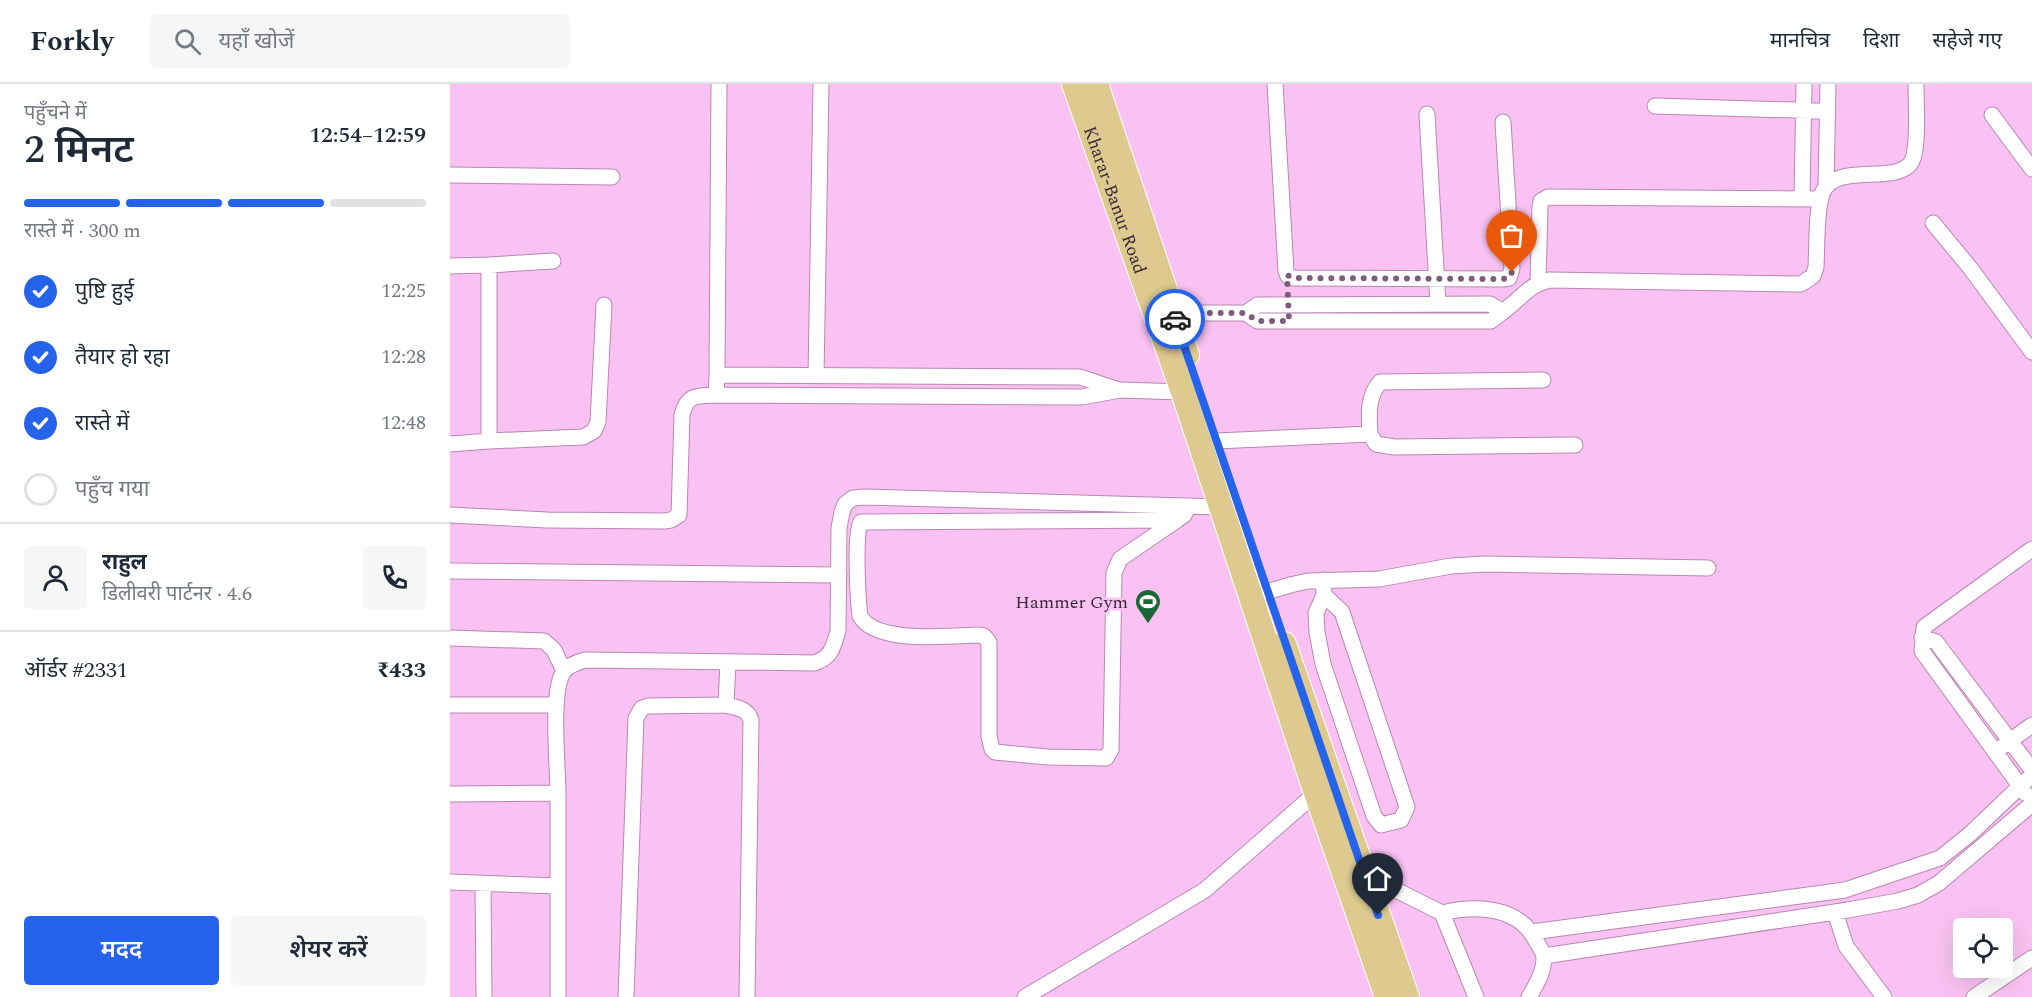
<!DOCTYPE html>
<html lang="hi">
<meta charset="utf-8">
<style>
:root{--surface:#fff;--page:#f6f6f7;--text:#1f2937;--muted:#747a83;--line:#e0e1e3;--accent:#2563eb}
body{margin:0;font-family:Spectral,"Noto Sans Devanagari",serif;background:var(--page);color:var(--text);height:100vh;display:flex;flex-direction:column;font-size:22px;white-space:nowrap}
*{box-sizing:border-box;margin:0}
p{font-size:20px;color:var(--muted)}
.icon{flex:none;width:33px;height:33px;fill:none;stroke:currentColor;stroke-width:2;stroke-linecap:round;stroke-linejoin:round}
.map{position:relative;flex:1;overflow:hidden}
.side{display:flex;flex-direction:column;background:var(--surface);width:450px}
.side>*{flex:none}
.buttons{position:absolute;left:1503px;top:834px;display:grid;gap:12px}
.buttons a{display:grid;place-items:center;width:60px;height:60px;border-radius:6px;background:var(--surface);box-shadow:0 6px 24px #0002;font-size:30px}
.pin{position:absolute;display:grid;place-items:center;width:51px;height:51px;color:#fff;margin:-62px -26px;border-radius:50% 50% 50% 0;rotate:-45deg;box-shadow:0 0 6px #0007}
.pin .icon{rotate:45deg}
.courier{position:absolute;display:grid;place-items:center;width:60px;height:60px;margin:-30px;border:4px solid #2563eb;border-radius:50%;background:#fff;color:#222;box-shadow:0 2px 8px #0007}
.headline em{font-style:normal;font-weight:600}
.headline div{display:flex;flex-direction:column-reverse}
.headline{display:flex;align-items:center;justify-content:space-between;height:102px;padding:0 24px}
h1{font-size:39px;font-weight:600;line-height:45px}
.bar{display:grid;grid-template-columns:repeat(4,1fr);gap:9px 6px;align-content:center;height:72px;padding:0 24px}
.bar i{height:8px;border-radius:4px;background:var(--line)}
.bar .selected{background:var(--accent)}
.bar p{grid-column:span 4}
.line{display:flex;align-items:center;gap:15px;padding:0 24px;border-top:2px solid var(--line)}
.line div{flex:1}
.round{display:grid;place-items:center;flex:none;width:63px;height:63px;border-radius:6px;background:var(--page)}
ol{padding:0 24px;list-style:none}
li{display:flex;align-items:center;gap:18px;height:66px}
li p{margin-inline-start:auto}
li .icon{padding:6px;border-radius:50%;background:var(--accent);color:#fff;stroke-width:4}
li:last-child{color:var(--muted)}
li i{width:33px;height:33px;border:3px solid var(--line);border-radius:50%}
.action{display:flex;gap:12px;margin-top:auto;padding:12px 24px}
.action a{flex:1;height:69px;border-radius:6px;background:var(--accent);color:#fff;font-size:24px;font-weight:600;line-height:69px;text-align:center}
.action a+a{background:var(--page);color:var(--text)}
header{display:flex;align-items:center;gap:36px;box-sizing:border-box;height:84px;padding:0 30px;background:var(--surface);border-bottom:2px solid var(--line)}
header strong{font-size:28px}
nav{display:flex;gap:33px;margin-inline-start:auto;font-size:21px}
.search{width:420px;height:54px;background:var(--page);display:flex;align-items:center;gap:15px;box-sizing:border-box;padding:0 21px;border-radius:6px;color:var(--muted);font-size:22px}
main{display:flex;flex:1;min-height:0}
.map>svg:first-child{display:block}
.lines{fill:none;stroke-linecap:round;stroke-linejoin:round}
.minor-casing{stroke:#ba86b4;stroke-width:17}
.trunk-casing{stroke:#fff;stroke-width:26}
.minor{stroke:#fff;stroke-width:15}
.trunk{stroke:#deca8f;stroke-width:24}
.done{stroke:#7e5d7a;stroke-width:6;stroke-dasharray:0 10.8}
.route{stroke:#2563eb;stroke-width:8}
.labels{text-anchor:middle;dominant-baseline:central;stroke-width:5;stroke-linejoin:round;paint-order:stroke}
.street-label{font-size:18px;fill:#3b2639;stroke:#f9c2f2}
.poi-label{font-size:18px;fill:#3b2639;stroke:#f9c2f2;text-anchor:end}
</style>
<header>
<strong>Forkly</strong>
<div class="search"><svg class="icon" aria-label="search" viewBox="0 0 24 24"><circle cx="10" cy="10" r="6"/><path d="M15 15l6 6"/></svg>यहाँ खोजें</div>
<nav><a>मानचित्र</a><a>दिशा</a><a>सहेजे गए</a></nav>
</header>
<main>
<section class="side">
<div class="headline"><div><h1>2 मिनट</h1><p>पहुँचने में</p></div><em>12:54–12:59</em></div>
<div class="bar"><i class="selected"></i><i class="selected"></i><i class="selected"></i><i></i><p>रास्ते में · 300 m</p></div>
<ol>
<li><svg class="icon" aria-label="check" viewBox="0 0 24 24"><path d="M5 12l5 5 9-10"/></svg>पुष्टि हुई<p>12:25</p></li>
<li><svg class="icon" aria-label="check" viewBox="0 0 24 24"><path d="M5 12l5 5 9-10"/></svg>तैयार हो रहा<p>12:28</p></li>
<li><svg class="icon" aria-label="check" viewBox="0 0 24 24"><path d="M5 12l5 5 9-10"/></svg>रास्ते में<p>12:48</p></li>
<li><i></i>पहुँच गया</li>
</ol>
<div class="line" style="height:108px"><a class="round"><svg class="icon" aria-label="person" viewBox="0 0 24 24"><circle cx="12" cy="8" r="4"/><path d="M4 21q1-7 8-7t8 7"/></svg></a><div><b>राहुल</b><p>डिलीवरी पार्टनर · 4.6</p></div><a class="round"><svg class="icon" aria-label="phone" viewBox="0 0 24 24"><path d="M5 4h4l2 5-3 2q2 4 5 5l2-3 5 2v4C11 20 4 13 5 4z"/></svg></a></div>
<div class="line" style="height:78px"><div>ऑर्डर #2331</div><b>₹433</b></div>
<div class="action"><a>मदद</a><a>शेयर करें</a></div>
</section>
<div class="map">
<svg width="1582" height="913" viewBox="0 0 1582 913">
<rect width="100%" height="100%" fill="#f9c2f2"/>
<g class="lines">
<defs>
<path id="minor" d="M825 0 836 187 838 192 843 194 1053 195 1059 194 1062 184 1053 38
M1205 22 1377 27
M977 30 988 220
M1542 31 1582 85
M0 91 162 93
M1376 103 1378 0
M1352 115 1354 0
M1483 139 1521 185 1582 268
M39 181 103 177
M0 182 39 181V357L0 360
M1088 199 1090 122 1091 117 1098 113 1371 115
M723 229H796L807 237H1041C1048 231 1054 228 1060 222 1074 211 1082 199 1100 196L1351 200 1363 192 1366 183C1367 165 1366 126 1372 110 1384 76 1448 103 1462 77 1469 63 1466 18 1466 0
M796 229 807 221 1040 220 1052 227
M267 291 269 0
M366 292 371 0
M266 311 267 291 630 293 669 306
M920 350 926 360 944 363 1125 361
M39 357 133 353 144 347 148 338 154 221
M766 357 920 350C919 332 917 313 930 298L1093 296
M0 431 97 436 214 437 221 436 229 431 232 331C237 310 247 312 266 311L632 313 670 306 733 308
M727 436 670 475 664 489 661 666 656 674 597 673 545 668 542 665 539 652V558L534 552 527 551C499 552 425 560 410 532 408 517 404 446 411 438L727 436 734 431 739 422
M0 487 389 491
M873 496 874 511 866 529 867 548 873 580 924 732 931 741 951 736 957 723 892 528 874 511
M817 508 840 501 858 497 929 495 1001 482 1034 480 1258 484
M1472 553 1486 558 1582 686
M0 554 94 557 104 566 114 587
M0 621H106
M276 621C287 624 297 624 301 636L297 913
M1553 662 1582 641
M1575 709 1472 567 1474 543 1582 465
M0 710 108 709C108 684 100 606 114 587 119 581 128 578 135 576L364 579C381 574 383 564 388 547L389 444 392 428 395 420 403 414 415 413 772 423
M914 790 992 829C1026 821 1069 822 1086 857 1089 862 1094 869 1094 874 1094 888 1086 901 1079 913
M0 798 107 802
M33 800 34 913
M1385 828 1396 862 1434 913
M992 829 1026 913
M1082 848 1395 806 1490 774 1520 750 1582 691
M1094 872 1398 826 1448 817 1468 811 1489 799 1582 720
M108 913V709
M176 913 186 634 192 624 198 622 276 621 278 578
M575 913 755 806 866 709 872 706
M1524 913 1582 874"/>
<g id="trunk">
<path id="s1" d="M624 0 733 308 866 709 937 913"/>
<path d="M646 0 737 271"/>
<path d="M834 560 957 913"/>
</g>
</defs>
<use href="#minor" class="minor-casing"/>
<use href="#trunk" class="trunk-casing"/>
<use href="#minor" class="minor"/>
<use href="#trunk" class="trunk"/>
</g>
<g class="lines">
<path class="done" d="M725 235 723 229H796L807 237H839L837 191 843 194 1053 195 1059 194 1062 188"/>
<path class="route" d="M725 235 928 831"/>
</g>
<defs>
<symbol id="stadium-pin" viewBox="-11 -11 22 30"><path d="M0 17L-7.5 6A9.5 9.5 0 1 1 7.5 6Z" fill="#1a6634" stroke="#f9c2f2"/><path d="M0-5a6.5 5 0 1 0 0 10a6.5 5 0 1 0 0-10ZM-3.5-1.8h7v3.6h-7Z" fill="#fff"/></symbol>
</defs>
<g fill-rule="evenodd">
<use href="#stadium-pin" x="683" y="503" width="30" height="40"/>
</g>
<g class="labels">
<g class="street-label">
<text stroke="none"><textPath href="#s1" startOffset="123">Kharar-Banur Road</textPath></text>
</g>
<g class="poi-label">
<text x="678" y="518">Hammer Gym</text>
</g>
</g>
</svg>
<div class="buttons">
<a><svg class="icon" aria-label="locate" viewBox="0 0 24 24"><circle cx="12" cy="12" r="6"/><path d="M12 2v4M12 18v4M2 12h4M18 12h4"/></svg></a>
</div>
<div class="pin" style="left:1062px;top:188px;background:#ea580c"><svg class="icon" aria-label="bag" viewBox="0 0 24 24"><path d="M5 8h14l-1 12H6zM9 8a3 3 0 0 1 6 0"/></svg></div>
<div class="pin" style="left:928px;top:831px;background:#1f2937"><svg class="icon" aria-label="home" viewBox="0 0 24 24"><path d="M3 11l9-7 9 7M6 9v11h12V9"/></svg></div>
<div class="courier" style="left:725px;top:235px"><svg class="icon" aria-label="car" viewBox="0 0 24 24"><path d="M5 17H2v-5l4-1 3-4h7l3 4 3 1v5h-3M9 17h6M6 11h13"/><circle cx="7" cy="17" r="2"/><circle cx="17" cy="17" r="2"/></svg></div>
</div>
</main>
